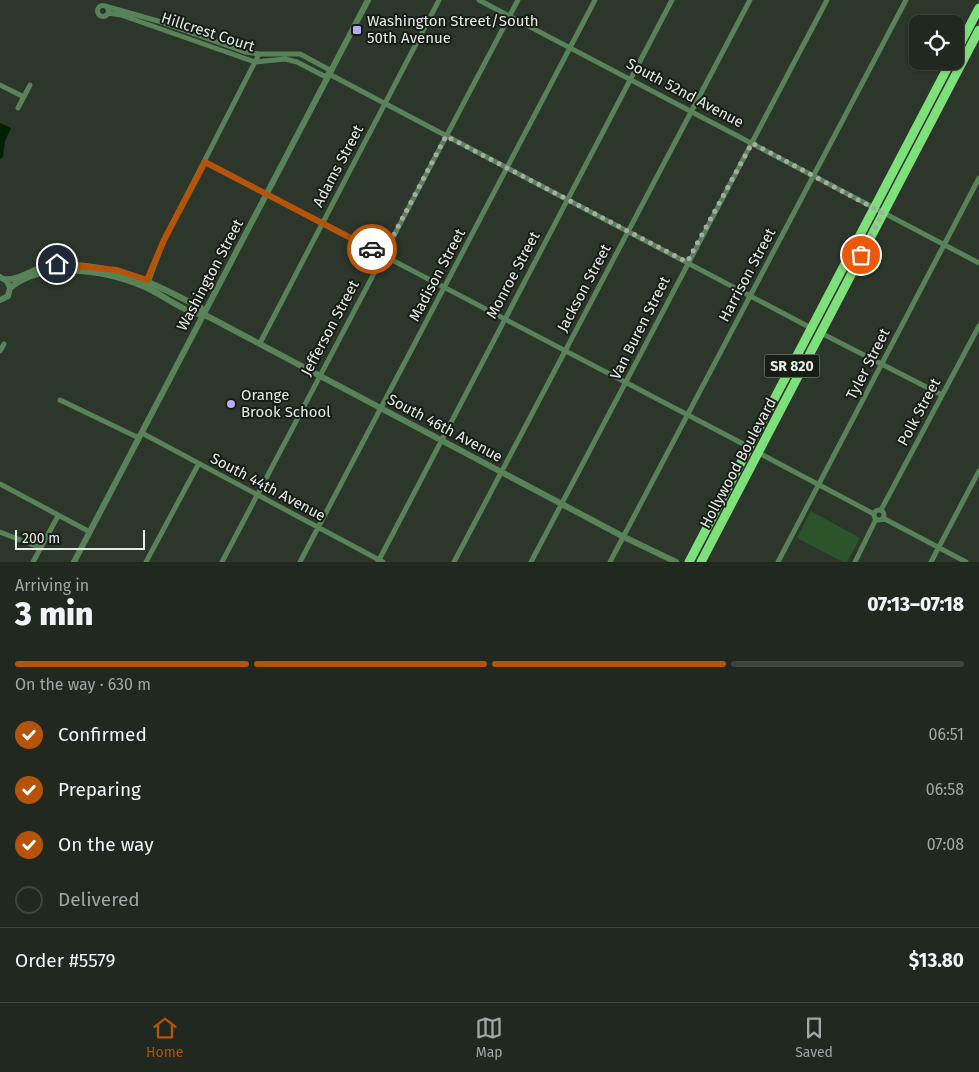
<!DOCTYPE html>
<meta charset="utf-8">
<style>
:root{--surface:#212820;--page:#2d342d;--text:#f1f3f6;--muted:#a2a6a5;--line:#3e443e;--accent:#b45309}
body{margin:0;font-family:"Fira Sans",sans-serif;background:var(--page);color:var(--text);height:100vh;display:flex;flex-direction:column;font-size:19px;white-space:nowrap}
*{box-sizing:border-box;margin:0}
p{font-size:16px;color:var(--muted)}
.icon{flex:none;width:28px;height:28px;fill:none;stroke:currentColor;stroke-width:2;stroke-linecap:round;stroke-linejoin:round}
.map{position:relative;height:562px;overflow:hidden}
.sheet{display:flex;flex-direction:column;background:var(--surface);flex:1}
.sheet>*{flex:none}
.tools{position:absolute;left:909px;top:15px;display:grid;gap:10px}
.tools a{display:grid;place-items:center;width:55px;height:55px;border-radius:10px;background:var(--surface);box-shadow:0 1px 4px #0004,0 0 0 1px var(--line);font-size:25px}
.scale{position:absolute;left:15px;bottom:12px;width:130px;box-sizing:border-box;padding-left:5px;border:2px solid #e6ece5;border-top:0;font-size:14px;line-height:18px;white-space:nowrap;color:#e6ece5;-webkit-text-stroke:4px #171c17;paint-order:stroke}
.pin{position:absolute;display:grid;place-items:center;width:42px;height:42px;color:#fff;margin:-21px;border:2px solid #fff;border-radius:50%;box-shadow:0 1px 5px #0007}
.courier{position:absolute;display:grid;place-items:center;width:50px;height:50px;margin:-25px;border:4px solid #b45309;border-radius:50%;background:#fff;color:#222;box-shadow:0 1px 6px #0007}
.summary em{font-style:normal;font-weight:800}
.summary div{display:flex;flex-direction:column-reverse}
.summary{display:flex;align-items:center;justify-content:space-between;height:85px;padding:0 15px}
h1{font-size:32px;font-weight:800;line-height:38px}
.bar{display:grid;grid-template-columns:repeat(4,1fr);gap:8px 5px;align-content:center;height:60px;padding:0 15px}
.bar i{height:6px;border-radius:4px;background:var(--line)}
.bar .selected{background:var(--accent)}
.bar p{grid-column:span 4}
.line{display:flex;align-items:center;gap:12px;padding:0 15px;border-top:1px solid var(--line)}
.line div{flex:1}
ol{padding:0 15px;list-style:none}
li{display:flex;align-items:center;gap:15px;height:55px}
li p{margin-inline-start:auto}
li .icon{padding:5px;border-radius:50%;background:var(--accent);color:#fff;stroke-width:4}
li:last-child{color:var(--muted)}
li i{width:28px;height:28px;border:2px solid var(--line);border-radius:50%}
.tab-bar{display:flex;justify-content:space-around;align-items:center;height:70px;border-top:1px solid var(--line);background:var(--surface);font-size:14px;color:var(--muted)}
.tab-bar a{display:grid;justify-items:center;gap:2px}
.tab-bar .selected{color:var(--accent)}
.map>svg:first-child{display:block}
.green{fill:#2b542a}
.water{fill:#002001}
.lines{fill:none;stroke-linecap:round;stroke-linejoin:round}
.minor{stroke:#588257;stroke-width:5}
.tertiary{stroke:#588257;stroke-width:6}
.trunk{stroke:#7ee07b;stroke-width:9}
.done{stroke:#a5aca4;stroke-width:5;stroke-dasharray:0 9}
.route{stroke:#b45309;stroke-width:6}
.poi-dot{fill:#baaaf6;stroke:#171c17;stroke-width:2}
.labels{text-anchor:middle;dominant-baseline:central;stroke-width:4;stroke-linejoin:round;paint-order:stroke}
.shield{fill:#171c17;stroke:#a8aea7;stroke-width:1}
.shield-label{font-size:14px;font-weight:bold;fill:#e6ece5}
.poi-label{font-size:15px;fill:#e6ece5;stroke:#171c17;text-anchor:start}
.street-label{font-size:15px;fill:#e6ece5;stroke:#171c17}
</style>
<div class="map">
<svg width="979" height="562" viewBox="0 0 979 562">
<rect width="100%" height="100%" fill="#2c362b"/>
<path class="green" d="M811 511 860 538 847 562H843L797 538Z"/>
<path class="water" d="M0 123 11 128 5 141 3 157 0 159Z"/>
<g class="lines">
<path class="minor" d="M479 0 979 263
M97.5 11a5.5 5.5 0 1 1 11 0a5.5 5.5 0 1 1-11 0Z
M105 6 158 21 245 52 259 54H300L328 69 329 74
M108 13 121 15 255 62 285 59 297 62 324 76 329 74
M329 74 811 328
M0 85 24 97
M18 108 30 85
M205 162 749 447
M147 285 164 240 259 54
M821 333 942 395
M260 343 439 0
M0 351 4 344
M60 400 139 438
M142 433 383 562
M759 453 874 514
M0 484 90 532
M874 515a5 5 0 1 1 10 0a5 5 0 1 1-10 0Z
M881 510 979 326
M883 518 966 562
M0 532 41 548
M33 562 58 516
M146 562 198 465
M222 562 518 0
M300 562 595 0
M378 562 672 0
M454 562 750 0
M531 562 827 0
M610 562 906 0
M778 562 979 178
M855 562 876 519
M931 562 979 471"/>
<path class="tertiary" d="M0 277 7 281 10 288 8 296 0 300
M4 279C17 282 38 265 55 264 65 263 76 265 86 266 129 270 163 288 201 308L203 314
M10 288C46 258 115 272 153 291 167 298 183 311 198 314 202 315 205 315 209 317L624 537 676 562
M74 562 368 0"/>
<path class="trunk" d="M955 54 979 8
M689 562 951 61
M701 562 979 30"/>
</g>
<g class="lines">
<path class="done" d="M372 249 383 255 446 136 687 262 752 143 883 213 861 255"/>
<path class="route" d="M57 264 117 270 147 280 164 240 205 162 372 249"/>
</g>
<g class="poi-dot">
<rect x="352" y="25" width="10" height="10" rx="2.5"/>
<circle cx="231" cy="404" r="5"/>
</g>
<g class="labels">
<rect class="shield" x="764.5" y="354.5" width="55" height="23" rx="4"/>
<g class="shield-label">
<text x="792" y="366">SR 820</text>
</g>
<g class="poi-label">
<text x="367" y="21">Washington Street/South<tspan x="367" dy="17">50th Avenue</tspan></text>
<text x="241" y="395">Orange<tspan x="241" dy="17">Brook School</tspan></text>
</g>
<g class="street-label">
<text transform="translate(208 32) rotate(18)">Hillcrest Court</text>
<text transform="translate(685 93) rotate(28)">South 52nd Avenue</text>
<text transform="translate(338 166) rotate(-62)">Adams Street</text>
<text transform="translate(210 275) rotate(-62)">Washington Street</text>
<text transform="translate(437 275) rotate(-62)">Madison Street</text>
<text transform="translate(513 275) rotate(-62)">Monroe Street</text>
<text transform="translate(747 275) rotate(-62)">Harrison Street</text>
<text transform="translate(584 288) rotate(-62)">Jackson Street</text>
<text transform="translate(330 328) rotate(-62)">Jefferson Street</text>
<text transform="translate(640 328) rotate(-63)">Van Buren Street</text>
<text transform="translate(868 364) rotate(-63)">Tyler Street</text>
<text transform="translate(919 412) rotate(-62)">Polk Street</text>
<text transform="translate(445 428) rotate(28)">South 46th Avenue</text>
<text transform="translate(738 463) rotate(-62)">Hollywood Boulevard</text>
<text transform="translate(268 487) rotate(28)">South 44th Avenue</text>
</g>
</g>
</svg>
<div class="tools">
<a><svg class="icon" aria-label="locate" viewBox="0 0 24 24"><circle cx="12" cy="12" r="6"/><path d="M12 2v4M12 18v4M2 12h4M18 12h4"/></svg></a>
</div>
<div class="scale">200 m</div>
<div class="pin" style="left:861px;top:255px;background:#ea580c"><svg class="icon" aria-label="bag" viewBox="0 0 24 24"><path d="M5 8h14l-1 12H6zM9 8a3 3 0 0 1 6 0"/></svg></div>
<div class="pin" style="left:57px;top:264px;background:#1f2937"><svg class="icon" aria-label="home" viewBox="0 0 24 24"><path d="M3 11l9-7 9 7M6 9v11h12V9"/></svg></div>
<div class="courier" style="left:372px;top:249px"><svg class="icon" aria-label="car" viewBox="0 0 24 24"><path d="M5 17H2v-5l4-1 3-4h7l3 4 3 1v5h-3M9 17h6M6 11h13"/><circle cx="7" cy="17" r="2"/><circle cx="17" cy="17" r="2"/></svg></div>
</div>
<section class="sheet">
<div class="summary"><div><h1>3 min</h1><p>Arriving in</p></div><em>07:13–07:18</em></div>
<div class="bar"><i class="selected"></i><i class="selected"></i><i class="selected"></i><i></i><p>On the way · 630 m</p></div>
<ol>
<li><svg class="icon" aria-label="check" viewBox="0 0 24 24"><path d="M5 12l5 5 9-10"/></svg>Confirmed<p>06:51</p></li>
<li><svg class="icon" aria-label="check" viewBox="0 0 24 24"><path d="M5 12l5 5 9-10"/></svg>Preparing<p>06:58</p></li>
<li><svg class="icon" aria-label="check" viewBox="0 0 24 24"><path d="M5 12l5 5 9-10"/></svg>On the way<p>07:08</p></li>
<li><i></i>Delivered</li>
</ol>
<div class="line" style="height:65px"><div>Order #5579</div><b>$13.80</b></div>
</section>
<nav class="tab-bar">
<a class="selected"><svg class="icon" aria-label="home" viewBox="0 0 24 24"><path d="M3 11l9-7 9 7M6 9v11h12V9"/></svg>Home</a>
<a><svg class="icon" aria-label="map" viewBox="0 0 24 24"><path d="M3 6l6-2 6 2 6-2v14l-6 2-6-2-6 2zM9 4v14M15 6v14"/></svg>Map</a>
<a><svg class="icon" aria-label="saved" viewBox="0 0 24 24"><path d="M7 4h10v16l-5-4-5 4z"/></svg>Saved</a>
</nav>
